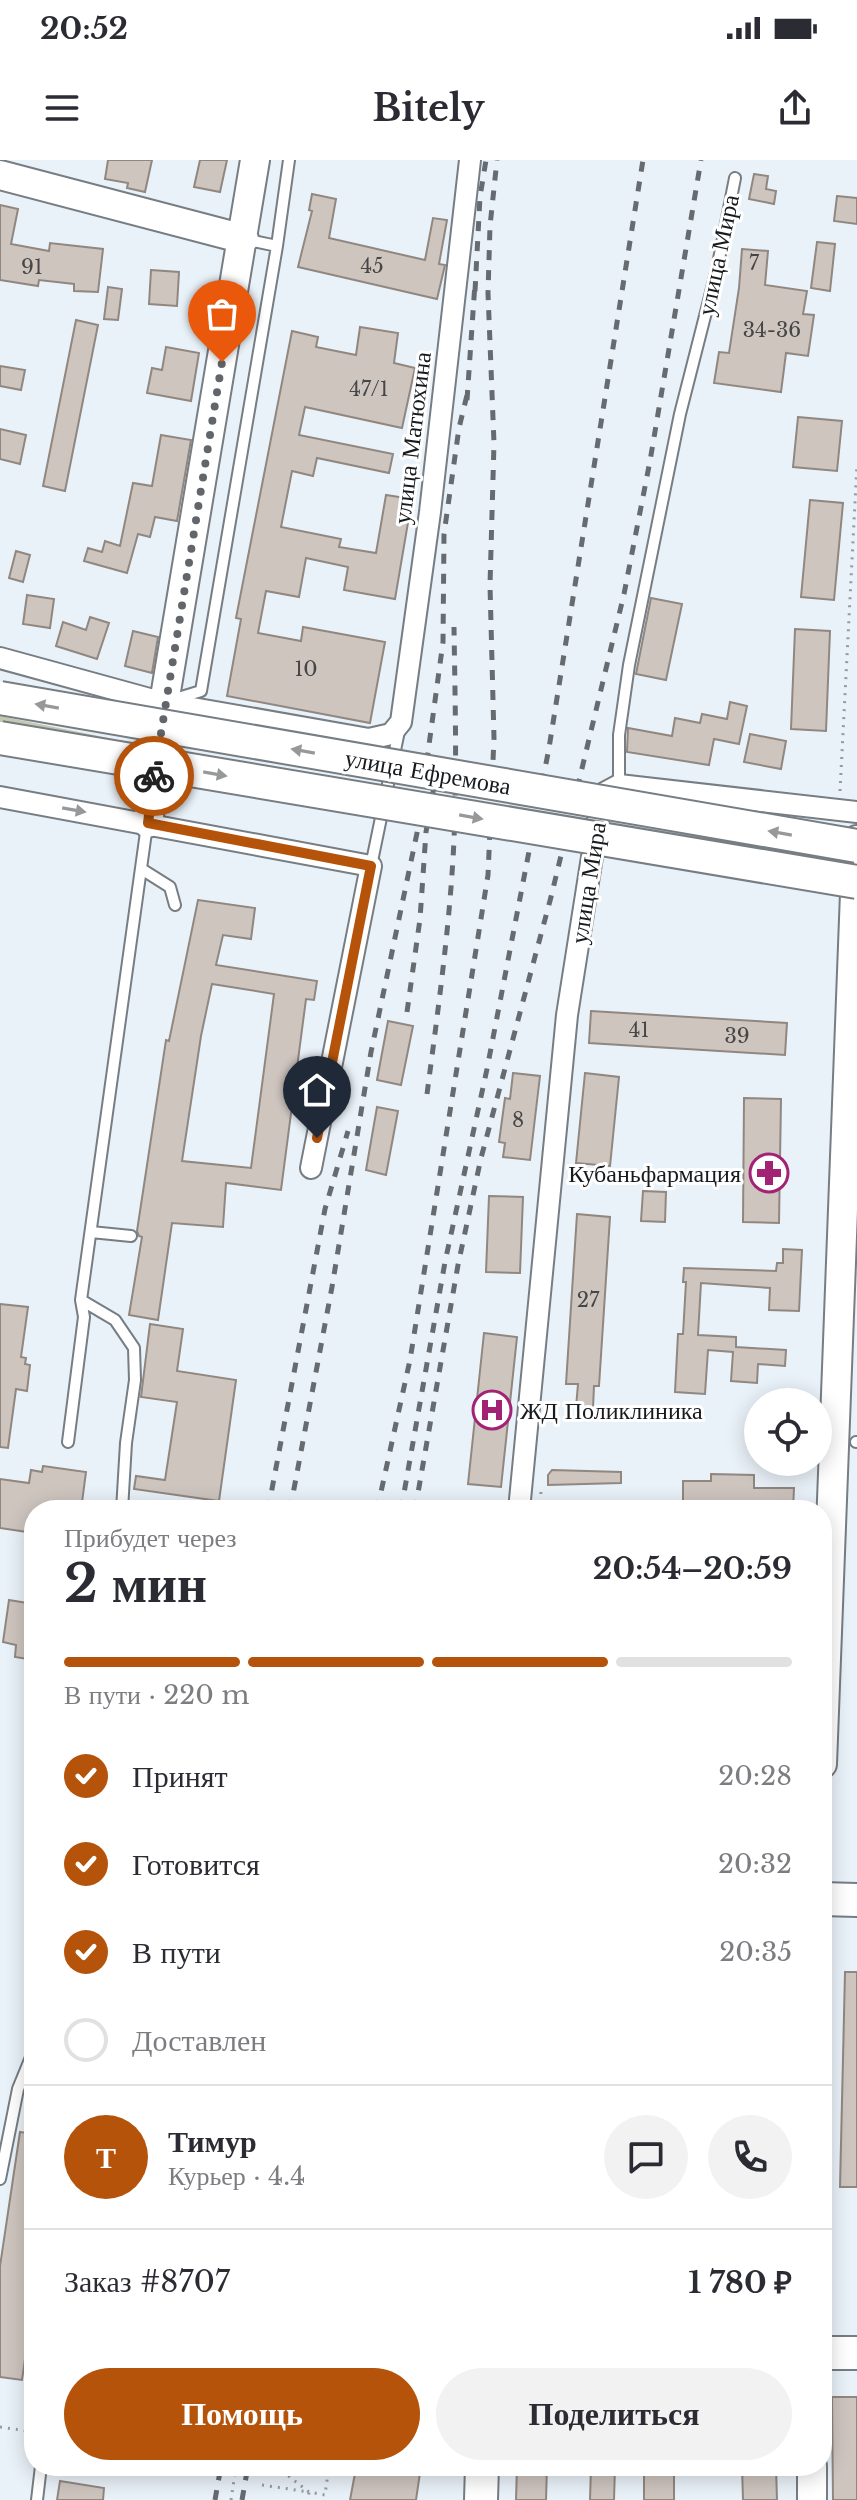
<!DOCTYPE html>
<html lang="ru">
<meta charset="utf-8">
<style>
:root{--surface:#fff;--page:#f2f2f3;--text:#2b2b33;--muted:#7c7c81;--line:#e1e1e2;--accent:#b45309}
body{margin:0;font-family:"Libre Baskerville",serif;background:var(--page);color:var(--text);height:100vh;display:flex;flex-direction:column;font-size:30px;white-space:nowrap}
*{box-sizing:border-box;margin:0}
p{font-size:26px;color:var(--muted)}
.icon{flex:none;width:44px;height:44px;fill:none;stroke:currentColor;stroke-width:2;stroke-linecap:round;stroke-linejoin:round}
.map{position:relative;flex:1;overflow:hidden}
.drawer{position:absolute;left:24px;top:1340px;width:808px;height:976px;display:flex;flex-direction:column;background:var(--surface);border-radius:32px;box-shadow:0 4px 20px #0003}
.drawer>*{flex:none}
.buttons{position:absolute;left:744px;top:1228px;display:grid;gap:16px}
.buttons a{display:grid;place-items:center;width:88px;height:88px;border-radius:50%;background:var(--surface);box-shadow:0 4px 20px #0003;font-size:40px}
.pin{position:absolute;display:grid;place-items:center;width:68px;height:68px;color:#fff;margin:-82px -34px;border-radius:50% 50% 50% 0;rotate:-45deg;box-shadow:0 0 8px #0007}
.pin .icon{rotate:45deg}
.courier{position:absolute;display:grid;place-items:center;width:80px;height:80px;margin:-40px;border:6px solid #b45309;border-radius:50%;background:#fff;color:#222;box-shadow:0 2px 10px #0007}
.headline em{font-style:normal;font-weight:700}
.headline div{display:flex;flex-direction:column-reverse}
.headline{display:flex;align-items:center;justify-content:space-between;height:136px;padding:0 40px}
h1{font-size:52px;font-weight:700;line-height:60px}
.bar{display:grid;grid-template-columns:repeat(4,1fr);gap:12px 8px;align-content:center;height:96px;padding:0 40px}
.bar i{height:10px;border-radius:6px;background:var(--line)}
.bar .on{background:var(--accent)}
.bar p{grid-column:span 4}
.line{display:flex;align-items:center;gap:20px;padding:0 40px;border-top:2px solid var(--line)}
.line div{flex:1}
.round{display:grid;place-items:center;flex:none;width:84px;height:84px;border-radius:42px;background:var(--page)}
ol{padding:0 40px;list-style:none}
li{display:flex;align-items:center;gap:24px;height:88px}
li p{margin-inline-start:auto}
li .icon{padding:8px;border-radius:50%;background:var(--accent);color:#fff;stroke-width:4}
li:last-child{color:var(--muted)}
li i{width:44px;height:44px;border:4px solid var(--line);border-radius:50%}
.cta{display:flex;gap:16px;margin-top:auto;padding:16px 40px}
.cta a{flex:1;height:92px;border-radius:48px;background:var(--accent);color:#fff;font-size:32px;font-weight:700;line-height:92px;text-align:center}
.cta a+a{background:var(--page);color:var(--text)}
.status{display:flex;justify-content:space-between;align-items:center;height:56px;padding:0 40px;background:var(--surface);direction:ltr}
.status svg{height:22px;fill:currentColor}
header{display:flex;justify-content:space-between;align-items:center;height:104px;padding:0 40px;background:var(--surface);font-size:36px;font-weight:700}
.map>svg:first-child{display:block}
.green{fill:#c5c8b0}
.building{fill:#cec5bf;stroke:#908781;stroke-width:2;fill-rule:evenodd}
.lines{fill:none;stroke-linecap:round;stroke-linejoin:round}
.lane-casing{stroke:#767d83;stroke-width:14}
.street-casing{stroke:#767d83;stroke-width:24}
.secondary-casing{stroke:#767d83;stroke-width:32}
.primary-casing{stroke:#767d83;stroke-width:36}
.path{stroke:#959ba0;stroke-width:3;stroke-dasharray:2 6;stroke-linecap:butt}
.lane{stroke:#fff;stroke-width:10}
.street{stroke:#fff;stroke-width:20}
.secondary{stroke:#fff;stroke-width:28}
.primary{stroke:#fff;stroke-width:32}
.rail{stroke:#666b70;stroke-width:5;stroke-dasharray:10 10;stroke-linecap:butt}
.primary-bridge-casing{stroke:#767d83;stroke-width:36;stroke-linecap:butt}
.path-bridge{stroke:#959ba0;stroke-width:3;stroke-dasharray:2 6;stroke-linecap:butt}
.primary-bridge{stroke:#fff;stroke-width:32}
.oneway{fill:#97989a}
.done{stroke:#62666b;stroke-width:8;stroke-dasharray:0 14.4}
.route{stroke:#b45309;stroke-width:10}
.labels{text-anchor:middle;dominant-baseline:central;stroke-width:6;stroke-linejoin:round;paint-order:stroke}
.number-label{font-size:20px;fill:#464646}
.street-label{font-size:24px;fill:#181b1e;stroke:#fff}
.poi-label{font-size:24px;fill:#181b1e;stroke:#fff;text-anchor:end}
</style>
<div class="status"><b>20:52</b><svg viewBox="0 0 49 12"><path d="M0 12V9h3v3zM5 12V6h3v6zM10 12V3h3v9zM15 12V0h3v12zM26 1h20v11H26zM47 4h2v5h-2z"/></svg></div>
<header><svg class="icon" aria-label="menu" viewBox="0 0 24 24"><path d="M4 6h16M4 12h16M4 18h16"/></svg>Bitely<svg class="icon" aria-label="share" viewBox="0 0 24 24"><path d="M12 15V3M7 8l5-5 5 5M5 13v7h14v-7"/></svg></header>
<div class="map">
<svg width="857" height="2340" viewBox="0 0 857 2340">
<rect width="100%" height="100%" fill="#eaf2f9"/>
<path class="green" d="M0 556 133 583 131 593 0 569Z"/>
<path class="building" d="M108 0H152L145 32 127 28 128 23 105 19Z
M200 0H227L220 32 194 27Z
M754 14 768 16 766 29 776 31 774 44 749 39Z
M312 34 336 39 329 78 425 100 433 58 447 60 439 104 445 105 437 139 298 107 312 51 309 50Z
M837 36 857 38V64L834 61Z
M0 45 18 49 11 84 49 91 50 83 103 89 98 132 74 131V124L39 120 38 126 0 120Z
M817 82 835 84 830 131 811 128Z
M742 89 768 91 765 125 807 131 803 154 814 155 808 196 786 193 781 232 714 223 719 192 729 193 739 128Z
M151 110 179 112 177 146 149 144Z
M108 127 122 129 118 160 104 159Z
M76 160 98 165 65 331 43 326Z
M360 167 398 173 394 203 415 208 402 268 305 247 299 275 393 294 389 313 317 298 313 316 292 311 281 367 341 379 339 387 376 393 386 335 412 339 395 439 344 430 348 407 306 398 299 437 266 431 258 473 301 481 303 467 385 482 370 563 227 536 241 459 236 458 292 171 318 177 316 187 356 195Z
M166 187 199 193 191 241 147 233 152 208 162 210Z
M0 206 25 210 21 230 0 226Z
M798 257 842 261 837 311 793 307Z
M0 269 26 275 20 304 0 299Z
M161 275 191 280 177 361 155 357 150 377 138 374 127 413 84 401 88 388 102 392 105 381 120 386 133 323 152 326Z
M810 340 843 343 834 440 801 437Z
M16 391 30 395 23 422 9 418Z
M27 435 54 439 50 468 23 464Z
M651 438 682 444 666 520 636 514Z
M90 457 109 463 97 499 56 486 63 462 86 470Z
M795 469 830 471 826 571 791 569Z
M133 471 158 477 152 513 125 506Z
M730 542 747 546 739 584 714 579 709 605 627 592 628 568 672 576 675 558 700 563 702 554 727 559Z
M750 574 786 581 781 609 744 602Z
M198 740 255 748 251 779 223 775 216 805 317 821 314 840 306 839 281 1030 226 1023 223 1067 172 1063 158 1160 129 1155 142 1077 139 1076 137 1071 166 880 169 881ZM212 824 274 834 251 1008 182 1001 201 876Z
M591 851 787 863 785 895 589 883Z
M388 861 413 866 401 925 377 920Z
M513 913 540 916 530 1000 503 997 505 983 499 982 505 938 510 939Z
M585 913 619 917 610 1006 576 1003Z
M744 938 781 939 779 1063 743 1062Z
M377 947 398 951 386 1015 366 1010Z
M643 1031 666 1032 665 1062 641 1061Z
M489 1036 523 1037 520 1113 486 1112Z
M577 1054 610 1057 599 1226H594L593 1248 576 1247 578 1224H566Z
M783 1089 802 1090 799 1151 769 1150 770 1128 701 1123 698 1175 736 1177V1187L786 1190 785 1206 758 1204 757 1223 731 1221 733 1192 708 1190 705 1234 675 1232 678 1174H683L686 1122H683L684 1108 776 1111 777 1103H783Z
M0 1144 28 1147 21 1197 26 1198 25 1204 30 1205 27 1231 16 1229 8 1288 0 1287Z
M150 1164 183 1169 177 1211 236 1220 219 1341 134 1329 136 1316 165 1320 177 1242 141 1237Z
M484 1173 517 1177 501 1327 468 1324Z
M43 1306 86 1312 81 1350H34V1373L0 1368V1319L29 1323 31 1310 42 1312Z
M552 1310 621 1312V1323L548 1325V1315Z
M711 1314 754 1315V1328H794L793 1350H768V1346L720 1345V1348H683V1321H711Z
M9 1440 34 1444V1500L15 1497 16 1485 3 1482Z
M845 1812H857V2027H840Z
M20 1972 34 1974V2137L22 2220 0 2217V2106Z
M832 2237H857V2340H833Z
M388 2306H421L416 2340H350L356 2308 387 2314Z
M517 2306H547L546 2340H516Z
M591 2306H615L614 2340H590Z
M742 2306H776L777 2340H743Z
M644 2308H674V2340H644Z
M60 2321 104 2328 103 2340H57Z"/>
<g class="lines">
<defs>
<path id="lane" d="M244 79 277 86
M175 539 201 531 277 86 289 0
M619 625V575L629 505 680 254 717 109 735 18
M371 706 399 571
M143 710 170 727 175 745
M91 1072 131 1076
M81 1140 115 1160 134 1188 135 1220 126 1283 122 1350
M68 1282 84 1157 81 1140 147 665
M856 1282H857
M0 2019 18 1929 34 1890
M37 2340 41 2306"/>
<path id="street" d="M0 498 164 543 369 579 391 574 401 562 430 352 470 0
M0 637 371 706 311 1008
M519 1350 567 855 601 640 604 633 619 625 857 652"/>
<path id="secondary" d="M0 15 244 79
M148 663 164 543 255 0
M822 1604 857 680
M812 2340V2306"/>
<path id="primary" d="M822 1739 857 1740
M822 2193H857
M481 2340 482 2306"/>
</defs>
<use href="#lane" class="lane-casing"/>
<use href="#street" class="street-casing"/>
<use href="#secondary" class="secondary-casing"/>
<use href="#primary" class="primary-casing"/>
<path class="path" d="M840 631 857 304
M540 1350 541 1330
M0 2267 34 2272
M282 2311 309 2332 325 2335 329 2306
M262 2325 309 2332 308 2340
M231 2340 236 2306"/>
<use href="#lane" class="lane"/>
<use href="#street" class="street"/>
<use href="#secondary" class="secondary"/>
<use href="#primary" class="primary"/>
<path class="rail" d="M475 131 480 37 486 0
M467 240 475 123
M407 852 420 759 426 672 439 598
M427 934C438 850 450 765 454 680 457 609 455 538 454 467
M268 1350 325 1049 348 971
M290 1350 332 1127 371 892 417 673 443 482 444 374 459 268 468 231
M377 1350 410 1200 488 715 494 578 490 425 494 283 488 133 490 66 497 0
M401 1350 445 1102 487 909 549 588 643 0
M415 1350 458 1105 481 998 551 737 624 434 650 301 701 0
M215 2340 221 2306
M242 2340 248 2306"/>
<defs>
<path id="primary-bridge" d="M0 538 857 686
M0 578 857 722"/>
</defs>
<use href="#primary-bridge" class="primary-bridge-casing"/>
<path class="path-bridge" d="M252 2306 282 2311"/>
<use href="#primary-bridge" class="primary-bridge"/>
</g>
<defs><path id="oneway-solid" d="M-6-.8H1V-3.2L6.5 0L1 3.2V.8H-6Z" transform="scale(2)"/></defs>
<g class="oneway">
<use href="#oneway-solid" transform="translate(47 546) rotate(-170)"/>
<use href="#oneway-solid" transform="translate(303 591) rotate(-170)"/>
<use href="#oneway-solid" transform="translate(215 614) rotate(10)"/>
<use href="#oneway-solid" transform="translate(74 650) rotate(10)"/>
<use href="#oneway-solid" transform="translate(471 657) rotate(10)"/>
<use href="#oneway-solid" transform="translate(780 673) rotate(-170)"/>
</g>
<g class="lines">
<path class="done" d="M154 616 222 202"/>
<path class="route" d="M154 616 148 663 371 706 317 978"/>
</g>
<defs>
<symbol id="pharmacy-ring" viewBox="-11 -11 22 22"><circle r="9.5" fill="#fff" stroke="#a22374" stroke-width="1.5"/><path d="M-2-6h4v4h4v4h-4v4h-4v-4h-4v-4h4Z" fill="#a22374"/></symbol>
<symbol id="hospital-ring" viewBox="-11 -11 22 22"><circle r="9.5" fill="#fff" stroke="#a22374" stroke-width="1.5"/><path d="M-5-5h3v3.5h4V-5h3V5h-3V1.5h-4V5h-3Z" fill="#a22374"/></symbol>
</defs>
<g fill-rule="evenodd">
<use href="#pharmacy-ring" x="747" y="991" width="44" height="44"/>
<use href="#hospital-ring" x="470" y="1228" width="44" height="44"/>
</g>
<g class="labels">
<g class="number-label">
<text x="754" y="103">7</text>
<text x="372" y="106">45</text>
<text x="32" y="107">91</text>
<text x="772" y="170">34-36</text>
<text x="369" y="229">47/1</text>
<text x="306" y="509">10</text>
<text x="639" y="870">41</text>
<text x="737" y="876">39</text>
<text x="518" y="960">8</text>
<text x="588" y="1140">27</text>
</g>
<g class="street-label">
<text transform="translate(718 95) rotate(-78)">улица Мира</text>
<text transform="translate(412 278) rotate(-83)">улица Матюхина</text>
<text transform="translate(428 612) rotate(10)">улица Ефремова</text>
<text transform="translate(588 723) rotate(-81)">улица Мира</text>
</g>
<g class="poi-label">
<text x="741" y="1013">Кубаньфармация</text>
<text x="520" y="1250" text-anchor="start">ЖД Поликлиника</text>
</g>
</g>
</svg>
<div class="buttons">
<a><svg class="icon" aria-label="locate" viewBox="0 0 24 24"><circle cx="12" cy="12" r="6"/><path d="M12 2v4M12 18v4M2 12h4M18 12h4"/></svg></a>
</div>
<div class="pin" style="left:222px;top:202px;background:#ea580c"><svg class="icon" aria-label="bag" viewBox="0 0 24 24"><path d="M5 8h14l-1 12H6zM9 8a3 3 0 0 1 6 0"/></svg></div>
<div class="pin" style="left:317px;top:978px;background:#1f2937"><svg class="icon" aria-label="home" viewBox="0 0 24 24"><path d="M3 11l9-7 9 7M6 9v11h12V9"/></svg></div>
<div class="courier" style="left:154px;top:616px"><svg class="icon" aria-label="bike" viewBox="0 0 24 24"><circle cx="6" cy="16" r="4"/><circle cx="18" cy="16" r="4"/><path d="M6 16l4-8h5l3 8M10 8l3 8H6M13 5h3"/></svg></div>
<section class="drawer">
<div class="headline"><div><h1>2 мин</h1><p>Прибудет через</p></div><em>20:54–20:59</em></div>
<div class="bar"><i class="on"></i><i class="on"></i><i class="on"></i><i></i><p>В пути · 220 m</p></div>
<ol>
<li><svg class="icon" aria-label="check" viewBox="0 0 24 24"><path d="M5 12l5 5 9-10"/></svg>Принят<p>20:28</p></li>
<li><svg class="icon" aria-label="check" viewBox="0 0 24 24"><path d="M5 12l5 5 9-10"/></svg>Готовится<p>20:32</p></li>
<li><svg class="icon" aria-label="check" viewBox="0 0 24 24"><path d="M5 12l5 5 9-10"/></svg>В пути<p>20:35</p></li>
<li><i></i>Доставлен</li>
</ol>
<div class="line" style="height:144px"><b class="round" style="background:var(--accent);color:#fff">Т</b><div><b>Тимур</b><p>Курьер · 4.4</p></div><a class="round"><svg class="icon" aria-label="chat" viewBox="0 0 24 24"><path d="M4 5h16v11H9l-5 4z"/></svg></a><a class="round"><svg class="icon" aria-label="phone" viewBox="0 0 24 24"><path d="M5 4h4l2 5-3 2q2 4 5 5l2-3 5 2v4C11 20 4 13 5 4z"/></svg></a></div>
<div class="line" style="height:104px"><div>Заказ #8707</div><b>1 780 ₽</b></div>
<div class="cta"><a>Помощь</a><a>Поделиться</a></div>
</section>
</div>
